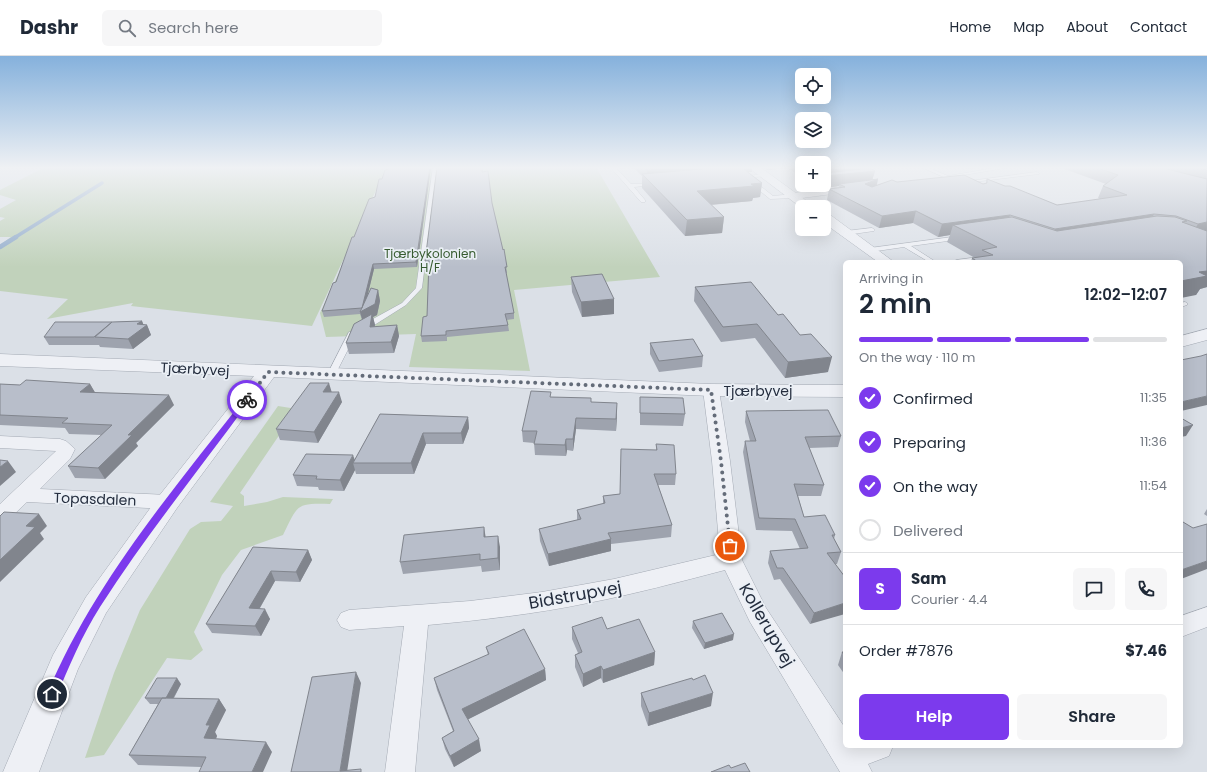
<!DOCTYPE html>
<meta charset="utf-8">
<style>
:root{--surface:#fff;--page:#f6f6f7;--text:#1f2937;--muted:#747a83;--line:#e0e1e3;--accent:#7c3aed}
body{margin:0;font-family:Poppins,sans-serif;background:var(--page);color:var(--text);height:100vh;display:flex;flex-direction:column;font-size:15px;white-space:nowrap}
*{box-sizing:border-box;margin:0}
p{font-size:13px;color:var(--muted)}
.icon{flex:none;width:22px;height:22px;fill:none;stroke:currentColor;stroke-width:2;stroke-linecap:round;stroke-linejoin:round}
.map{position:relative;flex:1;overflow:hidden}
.details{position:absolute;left:843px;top:204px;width:340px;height:488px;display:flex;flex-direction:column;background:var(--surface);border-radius:6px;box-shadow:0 4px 16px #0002}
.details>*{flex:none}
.fabs{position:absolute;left:795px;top:12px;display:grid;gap:8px}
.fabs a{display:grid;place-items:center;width:36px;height:36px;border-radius:6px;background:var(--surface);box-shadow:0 4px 16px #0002;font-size:20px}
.pin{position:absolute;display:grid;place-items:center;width:34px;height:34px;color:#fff;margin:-17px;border:2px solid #fff;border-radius:50%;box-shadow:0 1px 4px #0007}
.courier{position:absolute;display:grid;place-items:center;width:40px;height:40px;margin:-20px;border:3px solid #7c3aed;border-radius:50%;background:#fff;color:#222;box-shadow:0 1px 5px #0007}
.headline em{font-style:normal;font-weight:600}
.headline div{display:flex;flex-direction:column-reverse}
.headline{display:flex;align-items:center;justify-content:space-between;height:68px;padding:0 16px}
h1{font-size:26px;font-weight:600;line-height:30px}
.bar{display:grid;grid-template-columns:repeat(4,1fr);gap:6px 4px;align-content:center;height:48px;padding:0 16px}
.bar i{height:5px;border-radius:3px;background:var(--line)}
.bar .current{background:var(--accent)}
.bar p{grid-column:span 4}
.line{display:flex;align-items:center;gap:10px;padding:0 16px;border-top:1px solid var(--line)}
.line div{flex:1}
.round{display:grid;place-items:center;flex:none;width:42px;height:42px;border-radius:6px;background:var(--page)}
ol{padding:0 16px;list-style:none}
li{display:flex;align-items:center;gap:12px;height:44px}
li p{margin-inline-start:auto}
li .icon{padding:4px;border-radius:50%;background:var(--accent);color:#fff;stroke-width:4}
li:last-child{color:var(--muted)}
li i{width:22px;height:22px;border:2px solid var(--line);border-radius:50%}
.cta{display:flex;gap:8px;margin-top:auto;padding:8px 16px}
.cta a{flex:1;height:46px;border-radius:6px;background:var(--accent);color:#fff;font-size:16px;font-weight:600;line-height:46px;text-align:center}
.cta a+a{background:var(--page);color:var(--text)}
header{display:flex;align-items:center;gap:24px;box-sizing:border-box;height:56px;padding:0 20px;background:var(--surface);border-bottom:1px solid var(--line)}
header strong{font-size:19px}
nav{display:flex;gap:22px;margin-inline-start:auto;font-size:14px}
.search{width:280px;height:36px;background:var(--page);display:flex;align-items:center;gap:10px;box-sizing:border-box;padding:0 14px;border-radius:6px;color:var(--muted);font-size:15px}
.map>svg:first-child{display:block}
.green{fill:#c1d2bb}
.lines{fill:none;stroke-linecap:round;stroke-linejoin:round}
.stream-far1{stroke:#92accb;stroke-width:3.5}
.stream{stroke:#92accb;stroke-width:4.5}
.service-casing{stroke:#a4aab4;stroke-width:1}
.minor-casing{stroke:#a4aab4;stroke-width:1}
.tertiary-casing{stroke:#a4aab4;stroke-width:1}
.service{fill:#eef0f5;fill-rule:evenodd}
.minor{fill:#eef0f5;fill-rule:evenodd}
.tertiary{fill:#eef0f5;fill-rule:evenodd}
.wall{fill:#9ea3ae}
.shaded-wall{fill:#81858d}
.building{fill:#b8beca;stroke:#81858d}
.route{fill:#7c3aed}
.done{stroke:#646c79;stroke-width:4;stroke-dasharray:0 7.2}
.labels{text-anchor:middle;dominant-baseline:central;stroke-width:3.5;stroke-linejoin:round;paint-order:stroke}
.far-park-label{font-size:12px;fill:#375b30;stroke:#eaeff5}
.street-label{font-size:14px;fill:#242d3e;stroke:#eaeff5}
.near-street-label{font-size:17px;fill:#242d3e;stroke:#eaeff5}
</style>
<header>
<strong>Dashr</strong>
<div class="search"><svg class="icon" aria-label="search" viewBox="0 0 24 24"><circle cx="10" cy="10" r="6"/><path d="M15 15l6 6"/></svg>Search here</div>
<nav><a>Home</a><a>Map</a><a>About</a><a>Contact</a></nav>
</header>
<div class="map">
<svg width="1207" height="716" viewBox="0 0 1207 716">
<rect width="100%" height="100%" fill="#dbe0e7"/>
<path class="green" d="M45 111H387L312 270 131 250 133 247 47 263 68 243 0 235V189L11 181H0V165L5 162 0 161V153L16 144 0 139V134Z
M389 111H596L660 221 514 234 530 315 409 311 416 278 326 281 320 257Z
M278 350 297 353 240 437 244 440V450L267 446 283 441 333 443 330 448C295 447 298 449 283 479L241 494 222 519 194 576 203 594 191 604 167 602 104 699 85 702 114 617 140 554 190 473 201 466 221 465 233 450 210 446Z"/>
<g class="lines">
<path class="stream-far1" d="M14 182 102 127"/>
<path class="stream" d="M0 191 16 181"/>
<defs>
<path id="service" d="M433 111H437L422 232 406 249 368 273H362V269L402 247 416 232Z
M612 111H626L617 113 631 128 656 127V129H654L634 131 645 144V146H641L612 113Z
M921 111H927L948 120 1000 111H1011L952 121 955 124 953 125Z
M1037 116 1039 117V118L965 127 963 126Z
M765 118H767V120L742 122 740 121Z
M750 125H754L773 140 793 138 796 140 793 142 770 143 750 127Z
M872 172 875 174 874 175 846 179 843 177 846 175Z
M960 180 962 181V183L911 190 936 206H929L904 191 870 196 867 194 870 192Z
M972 202 974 203V205L953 206 956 204Z
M1185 246 1187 247V249L1181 251V247Z
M349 276H352L356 278 335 319 331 321H328L327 319Z"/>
<path id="minor" d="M852 130 855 131V135L794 143 789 140 794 137Z
M711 329 717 331 719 334 730 405 742 504 766 552 845 672V690H893L889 700 868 708 872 716H840L750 566 725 514C679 526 634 538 588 547 535 558 482 564 428 569L415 716H385L404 570 349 574 341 571 337 564 341 557 349 554 470 545 542 536 614 523 720 498 712 405 703 334 705 331Z
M0 380 60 383 66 385 75 393 70 403 40 433 168 439 175 441 178 446 175 451 168 453 27 446 7 465 0 467V448L56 395 0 392Z
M1207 551V571L1181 581V560Z"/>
<path id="tertiary" d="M748 111H760L815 151 802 152Z
M824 157 829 158 894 206H878L824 167Z
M1207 273V284L1181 291V280Z
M0 298 711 328 845 329V341L711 340 274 321 177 452 106 557 78 613 39 716H3L53 599 86 541 159 440 254 320 0 310Z"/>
</defs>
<use href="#service" class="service-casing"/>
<use href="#minor" class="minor-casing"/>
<use href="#tertiary" class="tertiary-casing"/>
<use href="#service" class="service"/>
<use href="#minor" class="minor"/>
<use href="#tertiary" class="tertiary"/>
</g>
<path class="wall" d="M431 111 417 211 374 213 368 237 378 234 380 245 377 259 373 261 375 269 374 271 397 269 399 280 394 297 349 298 346 287 362 264 360 258 324 261 322 255 336 226 354 181 375 141 382 123 389 113Z
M437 111H482L483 116 492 147 503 194 504 193 507 217H506L514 257V263L507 264 508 269 509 275 447 281V285L422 286 421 280 427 260 429 211H426L425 205Z
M633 111H752V116H748L762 127 760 141 753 142 752 145 711 149 724 161 722 177 685 180 642 132V120Z
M762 111H802V120L787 112 767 114Z
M824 111H861V113L875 115 872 124 878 123 877 129 897 126 983 128 986 127 987 123 1005 130 1057 149 1100 143 1098 142 1103 130 1106 128 1059 111H1207V231L1200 233 1196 239 1181 206H971L972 202H975L947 186 950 179 938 181 913 167 879 172 827 144 829 133 838 132 839 130 824 132 818 129H824Z
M571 221 614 258 582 261 572 236Z
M695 231 778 259 828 316 785 322 755 282 721 286 694 245Z
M142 265 143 268 147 269 151 279 133 293 100 291 99 289H49L44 281 112 266Z
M650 287 703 300 702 311 659 316 650 298Z
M0 328 20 329 90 328 95 337 174 349 136 387 138 390 105 423 75 422 68 410 102 379 69 378 65 372 0 369Z
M332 336 342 346 318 387 280 384 276 373Z
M552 341 591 346 617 358 616 375 576 373 573 395 567 394 566 400 535 399 534 387 523 386 522 375Z
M640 341 685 358 683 370 640 369Z
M746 355 841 380 838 391 809 392 824 429 821 440H798L804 461 835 479 834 483 841 496 837 508H835L810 568 780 523 774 524 768 507 770 495 800 493 792 475 756 474 743 396 745 385H750L745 366Z
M380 358 468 361 469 372 463 388H426L414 418H356L355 414 344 435 319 434 318 431 297 430 293 419 355 403Z
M656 388 676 418 675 429H658L672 469 671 481 611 488V495L549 510 540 485 539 473 577 464V454L603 448V440L620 438 656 394Z
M1207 453V460L1204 458Z
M486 481 500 491V514L482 516 481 510 403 518 400 506Z
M253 491 308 494 312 504 300 526 275 525 260 552 270 563 261 580 212 577 206 568Z
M693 565 733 584 704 593 692 572Z
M572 571 607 573 655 596 654 609 603 627 601 622 583 631 575 611V599L578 597 572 583Z
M486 591 545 613 546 624 468 663 481 695 454 711 445 693 442 682 453 675 437 634 434 622 488 599Z
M842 596H845V619L838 609Z
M181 628 174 642 219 643 226 654 215 676 217 680 216 683 272 696 201 711 138 709 129 699 158 648H150L145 642Z
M641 637 711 650 648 670 641 650Z"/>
<path class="shaded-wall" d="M430 111H431L417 211 416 206Z
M684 111H752V116H744L647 122V114Z
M767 111H787V112L767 114Z
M842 111H861L860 116 875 115 872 125 878 123 875 135 839 128V130L824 132 826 120H825L826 113Z
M967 111H982L966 113Z
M762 127 760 141 753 142 752 145 696 150 697 135Z
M916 155 913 167 879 172 882 160Z
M1154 158 1148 171 1049 185 1055 173Z
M1010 159 1006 172 953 169 950 179 938 181 942 168Z
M724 161 722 177 685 180 687 164Z
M1207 166V178L1191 180 1198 168Z
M373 208 374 213 364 254 378 234 380 245 377 259 373 261 375 269 372 282 363 266 360 256 362 252Z
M1207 212V231L1200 233 1196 239 1181 242V225Z
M614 243V258L582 261 581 246Z
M142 265 144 270 147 269 151 279 133 293 128 283 137 268Z
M397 269 399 280 394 297 391 286Z
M832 301 828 316 785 322 788 306Z
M329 327 332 337 323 336Z
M90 328 96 338 80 336Z
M339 336 342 346 318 387 314 376Z
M169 339 174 349 136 387 138 390 105 423 98 412 128 379Z
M1207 340V349L1181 355V346Z
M617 347V358L616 375V363Z
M468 361 469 372 463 388 461 377Z
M576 362V373L573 395V383Z
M1193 369 1186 380 1181 381V372Z
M423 377 426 388 414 418 411 407Z
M566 383 567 394 566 400 565 389Z
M353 399 356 407H353L355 414 344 435 340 424Z
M8 405 16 416 0 430V411Z
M39 458 47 470 40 477 44 483 0 526V504L26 470Z
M484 471 486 483 484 481Z
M498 480 500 491V514L498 502Z
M611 483V495L549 510 548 498Z
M308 494 312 504 300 526 296 516Z
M1207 505V513L1181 523V514Z
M271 515 275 525 254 562 249 552Z
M845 547V558L810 568 814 557Z
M265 553 270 563 261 580 255 570Z
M734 578 733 584 704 593 705 587Z
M655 596 654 609 603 627V614Z
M601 610V622L583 631V618Z
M545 613 546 624 465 665 462 653Z
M356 616 361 627 347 716 340 715Z
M177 622 181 628 170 648 166 642Z
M713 637 711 650 648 670 649 657Z
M219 643 226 654 215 676 217 680 211 693 204 682 206 669Z
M479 683 481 695 454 711 450 700Z
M266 686 272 696 263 716H252Z"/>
<path class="building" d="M390 111H430L416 206 373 208 362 252 322 255 333 227 336 226 352 181H354L369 143 375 141 379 123H382L385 114 389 113Z
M437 111H482V116L488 115 492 147 503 194 504 193 507 211H505L514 257 505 258 508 269 446 275V279L421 280 423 261 427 260 429 205H425Z
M645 111H684L647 114Z
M726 111H741L762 127 751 128 754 130 697 135 724 161 687 164 642 118Z
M824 111H842L826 113 825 117 870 112 875 115 826 120 824 119Z
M1095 111H1159L1207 123V166L1198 168 1176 160 1154 158 1055 173 1010 159 942 168 916 155 882 160 829 133 845 131 839 128 878 123 865 128 872 131 892 124 897 126 964 119 983 128 987 127V123L1005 130H1010L1057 149 1127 139 1103 130 1118 119Z
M1194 111H1207V114Z
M1157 160 1175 161 1187 165 1182 166 1207 175V215L1199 216 1207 220 1181 225V206H978L972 202 993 199 982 194 997 191 953 169 1012 161 1057 175Z
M602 218 614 243 581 246 571 221Z
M751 226 778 259 783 258 800 279 811 278 832 301 788 306 757 268 723 271 695 231Z
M371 232 378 234 375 248 360 256Z
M372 258 370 271 397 269 391 286 346 287 354 268Z
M142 265 137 268 147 269 128 283 95 281 112 266Z
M55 266H112L94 281H44Z
M693 283 703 300 659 305 650 287Z
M1207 298V340L1181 346V304L1201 300Z
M26 324 90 328 80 336 169 339 128 379H132L98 412 68 410 112 369 62 367 68 362 0 359V328L20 329Z
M310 327H329L323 336H339L314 376 276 373Z
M531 335 551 336 550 341 591 342V346L617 347 616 363 576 362 573 383H566L565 389 534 388 537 375H522Z
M640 341 683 342 685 358 640 357Z
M828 354 841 380 805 381 824 429 794 428 804 461 825 459 835 479H832L841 496 827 497 845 521V547L814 557 783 512H777L770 495 808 492 795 463 759 462 745 385H756L746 355Z
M380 358 468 361 461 377H423L411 407H353Z
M1181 362 1193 369 1181 372Z
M656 388 674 389 676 418H654L672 469 608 477 611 483 548 498 539 473 581 463 577 454 605 447 603 440 620 438 621 393 657 394Z
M306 398 353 399 340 424 316 423 317 420 293 419Z
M0 404 8 405 0 411Z
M4 456 39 458 26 470 35 471 0 504V460Z
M1181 466H1183L1193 472 1207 468V505L1181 514Z
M484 471V481L498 480V502L480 504V498L400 506 404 479Z
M253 491 308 494 296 516 271 515 249 552 265 553 255 570 206 568Z
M722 557 734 578 705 587 693 565Z
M602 561 607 573 639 563 655 596 603 614 601 610 583 618 575 599 582 596 572 571Z
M524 573 545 613 462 653 479 683 450 700 442 682 454 675 434 622 489 598 486 591Z
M842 596H845V600Z
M356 616 340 715 361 713V716H291L312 621Z
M705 619 713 637 649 657 641 637 692 622 693 624Z
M157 622H177L166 642H145Z
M162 642 219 643 206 669H210L204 682 266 686 252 716H199L206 701 129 699Z
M745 707 750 716H711L729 709 731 712Z"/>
<linearGradient id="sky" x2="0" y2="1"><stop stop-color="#85b1dc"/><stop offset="0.53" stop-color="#eff1f4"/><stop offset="1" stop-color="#eff1f4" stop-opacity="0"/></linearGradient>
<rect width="1207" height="211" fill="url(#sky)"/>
<path class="route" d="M245 342 250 344C200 413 146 479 100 551 82 579 69 611 56 641H49L47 638C93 528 172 435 245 342Z"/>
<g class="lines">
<path class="done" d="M247 344 268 316 711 334 721 405 730 490"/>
</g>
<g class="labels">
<g class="far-park-label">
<text x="430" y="197">Tjærbykolonien<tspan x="430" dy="14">H/F</tspan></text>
</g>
<g class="street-label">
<text transform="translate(195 313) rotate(3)">Tjærbyvej</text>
<text x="758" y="335">Tjærbyvej</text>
<text transform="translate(95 443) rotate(2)">Topasdalen</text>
</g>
<g class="near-street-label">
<text transform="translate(575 539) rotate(-10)">Bidstrupvej</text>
<text transform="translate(767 569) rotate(60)">Kollerupvej</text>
</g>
</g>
</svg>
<div class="fabs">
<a><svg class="icon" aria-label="locate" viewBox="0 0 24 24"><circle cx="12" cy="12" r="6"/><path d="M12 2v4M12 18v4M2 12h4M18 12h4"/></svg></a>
<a><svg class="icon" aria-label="layers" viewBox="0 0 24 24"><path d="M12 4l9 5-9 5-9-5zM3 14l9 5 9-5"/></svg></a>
<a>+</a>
<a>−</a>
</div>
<div class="pin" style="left:730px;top:490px;background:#ea580c"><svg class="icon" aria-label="bag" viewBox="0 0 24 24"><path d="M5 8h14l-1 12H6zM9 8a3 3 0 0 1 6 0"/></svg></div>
<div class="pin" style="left:52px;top:638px;background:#1f2937"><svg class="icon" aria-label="home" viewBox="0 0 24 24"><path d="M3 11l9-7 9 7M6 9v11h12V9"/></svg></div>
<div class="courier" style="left:247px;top:344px"><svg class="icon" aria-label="bike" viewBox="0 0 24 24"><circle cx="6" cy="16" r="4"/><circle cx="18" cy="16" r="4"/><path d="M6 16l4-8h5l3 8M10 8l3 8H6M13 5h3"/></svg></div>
<section class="details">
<div class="headline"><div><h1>2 min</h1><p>Arriving in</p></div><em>12:02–12:07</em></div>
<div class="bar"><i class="current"></i><i class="current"></i><i class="current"></i><i></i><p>On the way · 110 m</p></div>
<ol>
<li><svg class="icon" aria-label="check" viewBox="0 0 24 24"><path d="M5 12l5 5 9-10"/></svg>Confirmed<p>11:35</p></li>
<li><svg class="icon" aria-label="check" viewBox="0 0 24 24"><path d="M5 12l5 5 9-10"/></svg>Preparing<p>11:36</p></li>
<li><svg class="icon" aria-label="check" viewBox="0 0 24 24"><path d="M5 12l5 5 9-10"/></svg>On the way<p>11:54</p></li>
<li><i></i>Delivered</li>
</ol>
<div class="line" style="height:72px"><b class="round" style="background:var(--accent);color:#fff">S</b><div><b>Sam</b><p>Courier · 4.4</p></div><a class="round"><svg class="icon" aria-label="chat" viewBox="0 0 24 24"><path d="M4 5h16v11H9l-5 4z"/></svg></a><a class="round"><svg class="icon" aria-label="phone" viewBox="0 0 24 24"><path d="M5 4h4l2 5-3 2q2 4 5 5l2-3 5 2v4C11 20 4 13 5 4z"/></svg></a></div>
<div class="line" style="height:52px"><div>Order #7876</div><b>$7.46</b></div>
<div class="cta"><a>Help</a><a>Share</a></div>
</section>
</div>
